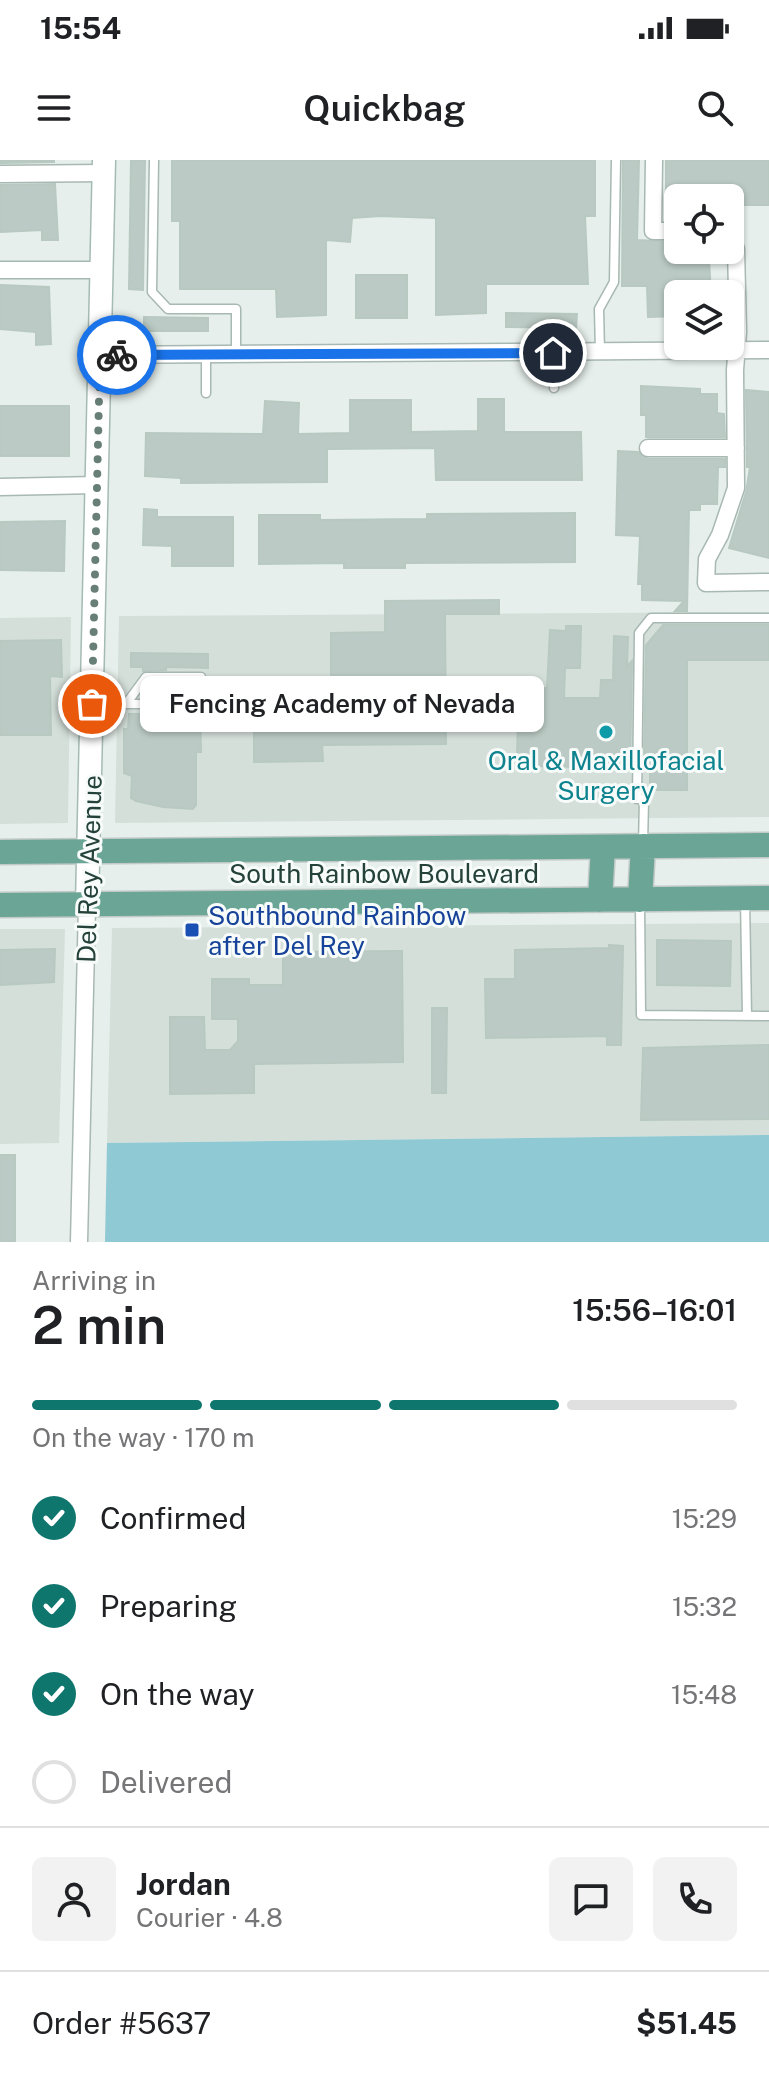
<!DOCTYPE html>
<meta charset="utf-8">
<style>
:root{--surface:#fff;--page:#f2f2f2;--text:#202124;--muted:#757577;--line:#e0e0e0;--accent:#0f766e}
body{margin:0;font-family:"Public Sans",sans-serif;background:var(--page);color:var(--text);height:100vh;display:flex;flex-direction:column;font-size:30px;white-space:nowrap}
*{box-sizing:border-box;margin:0}
p{font-size:26px;color:var(--muted)}
.icon{flex:none;width:44px;height:44px;fill:none;stroke:currentColor;stroke-width:2;stroke-linecap:round;stroke-linejoin:round}
.map{position:relative;height:1082px;overflow:hidden}
.sheet{display:flex;flex-direction:column;background:var(--surface);flex:1}
.sheet>*{flex:none}
.tools{position:absolute;left:664px;top:24px;display:grid;gap:16px}
.tools a{display:grid;place-items:center;width:80px;height:80px;border-radius:12px;background:var(--surface);box-shadow:0 2px 6px #0004;font-size:40px}
.pin{position:absolute;display:grid;place-items:center;width:68px;height:68px;color:#fff;margin:-34px;border:4px solid #fff;border-radius:50%;box-shadow:0 2px 8px #0007}
.courier{position:absolute;display:grid;place-items:center;width:80px;height:80px;margin:-40px;border:6px solid #1a73e8;border-radius:50%;background:#fff;color:#222;box-shadow:0 2px 10px #0007}
.bubble{position:absolute;height:56px;border-radius:12px;background:var(--surface);box-shadow:0 2px 6px #0004;font-size:26px;font-weight:600;line-height:56px;text-align:center}
.summary em{font-style:normal;font-weight:600}
.summary div{display:flex;flex-direction:column-reverse}
.summary{display:flex;align-items:center;justify-content:space-between;height:136px;padding:0 32px}
h1{font-size:52px;font-weight:600;line-height:60px}
.bar{display:grid;grid-template-columns:repeat(4,1fr);gap:12px 8px;align-content:center;height:96px;padding:0 32px}
.bar i{height:10px;border-radius:6px;background:var(--line)}
.bar .active{background:var(--accent)}
.bar p{grid-column:span 4}
.line{display:flex;align-items:center;gap:20px;padding:0 32px;border-top:2px solid var(--line)}
.line div{flex:1}
.round{display:grid;place-items:center;flex:none;width:84px;height:84px;border-radius:12px;background:var(--page)}
ol{padding:0 32px;list-style:none}
li{display:flex;align-items:center;gap:24px;height:88px}
li p{margin-inline-start:auto}
li .icon{padding:8px;border-radius:50%;background:var(--accent);color:#fff;stroke-width:4}
li:last-child{color:var(--muted)}
li i{width:44px;height:44px;border:4px solid var(--line);border-radius:50%}
.status{display:flex;justify-content:space-between;align-items:center;height:56px;padding:0 40px;background:var(--surface);direction:ltr}
.status svg{height:22px;fill:currentColor}
header{display:flex;justify-content:space-between;align-items:center;height:104px;padding:0 32px;background:var(--surface);font-size:36px;font-weight:600}
.map>svg:first-child{display:block}
.built{fill:#d4dfda}
.water{fill:#8ec9d4}
.building{fill:#bbcac4;stroke:#b8c9c2;stroke-width:2}
.lines{fill:none;stroke-linecap:round;stroke-linejoin:round}
.lane-casing{stroke:#a8b8b2;stroke-width:11}
.street-casing{stroke:#a8b8b2;stroke-width:19}
.secondary-casing{stroke:#a4bbb3;stroke-width:25}
.primary-casing{stroke:#c2cac8;stroke-width:27}
.lane{stroke:#fff;stroke-width:8}
.street{stroke:#fff;stroke-width:16}
.secondary{stroke:#fff;stroke-width:22}
.primary{stroke:#6aa596;stroke-width:24}
.done{stroke:#687f78;stroke-width:8;stroke-dasharray:0 14.4}
.route{stroke:#1a73e8;stroke-width:10}
.culture-dot{fill:#0f9aa8;stroke:#f7fbf9;stroke-width:3}
.transit-dot{fill:#1a4fb4;stroke:#f7fbf9;stroke-width:3}
.labels{text-anchor:middle;dominant-baseline:central;stroke-width:6;stroke-linejoin:round;paint-order:stroke}
.culture-label{font-size:26px;fill:#0d838f;stroke:#f7fbf9}
.street-label{font-size:26px;fill:#24423a;stroke:#f7fbf9}
.transit-label{font-size:26px;fill:#164399;stroke:#f7fbf9;text-anchor:start}
</style>
<div class="status"><b>15:54</b><svg viewBox="0 0 49 12"><path d="M0 12V9h3v3zM5 12V6h3v6zM10 12V3h3v9zM15 12V0h3v12zM26 1h20v11H26zM47 4h2v5h-2z"/></svg></div>
<header><svg class="icon" aria-label="menu" viewBox="0 0 24 24"><path d="M4 6h16M4 12h16M4 18h16"/></svg>Quickbag<svg class="icon" aria-label="search" viewBox="0 0 24 24"><circle cx="10" cy="10" r="6"/><path d="M15 15l6 6"/></svg></header>
<div class="map">
<svg width="769" height="1082" viewBox="0 0 769 1082">
<rect width="100%" height="100%" fill="#e6efeb"/>
<path class="built" d="M769 452V657L115 663 119 456Z
M71 457 68 663 0 664V458Z
M769 763V975L107 983 112 768Z
M0 769H65L59 983 0 984Z"/>
<path class="water" d="M769 975V1082H105L107 983Z"/>
<path class="building" d="M0 0H54V2L0 3Z
M131 0H145L143 130 129 129Z
M172 0H595V56H585L588 124H486V153L436 155V58L380 56 352 58 350 82 326 80V155L277 157 276 129H180V61H172Z
M623 0H639L637 80 678 82V90H705V100H709L711 134H678V156L648 157 647 126H622Z
M666 0H769V45H731V38H666Z
M55 24 58 80H42V70L0 72V25Z
M356 115H407V158H356Z
M0 125 49 127 51 184 36 185V172L0 169Z
M506 153 577 154 576 168 506 167Z
M144 157 208 158V171H144Z
M641 226 700 229V234H717V253L724 254 725 277H646V255H641Z
M746 230 769 232V398L729 388 746 332 750 307H747Z
M478 239H504V272H581L582 320H436L435 288 327 289V322L181 323V318L145 316 146 273 263 274 265 241 299 243 298 274 350 273V240H411V272L478 271Z
M0 246H69V296H0Z
M618 291 638 292 648 299H725V307H718L717 344H700V350H689L687 451H675L684 441 642 440V424H638L640 376 616 375Z
M144 349 157 350V357H233V406H172V386L143 385Z
M575 353V402L405 403V408H344V403L259 404V355H320V360L427 359V354Z
M65 361 64 411 0 410V362Z
M499 440V454H445L446 584 322 585 323 601 254 602V537L331 535V473L385 472V441Z
M663 465H769V500H687V630H650V608H644L646 485Z
M566 466H581L580 508H565L564 538H600L601 520H613L614 476 628 477 627 506 632 501 630 608 528 606 517 594 519 528H547L550 470 566 471Z
M61 480 62 517 50 516 51 575H0V481Z
M131 493 208 494V508L166 507V510L143 511V507H131Z
M150 524H165V535L158 542 162 549 200 547 201 592H196V645L193 649 163 647 136 641 131 638 132 616 124 613V569H128L129 554H143V551L149 547V541L143 537V533Z
M657 780 731 781 730 826 657 825Z
M609 785 623 786 621 885H607V876L486 878 485 819H515V790L609 788Z
M55 789 54 822 0 825V790Z
M402 791 403 902 254 904V933L170 934V857H204L205 890H230L238 881V859H212V819H249V825H283V792Z
M432 848H447L446 933H432Z
M769 885V959L641 960 643 888Z
M0 995H15V1082H0Z"/>
<g class="lines">
<defs>
<path id="lane" d="M154 0 152 132 168 149H236V194
M600 192 599 149 614 122 616 0
M553 193 554 228
M206 233V194
M165 543 201 524 229 525
M92 544H143
M126 544 146 517H201V524
M643 685 644 639H637L639 473 651 458H769
M745 739 747 856
M640 744 641 855 769 856"/>
<path id="street" d="M654 0 653 71H678
M0 14 103 13
M730 79 736 89 738 172 735 210 736 328 720 375 707 399 706 423 769 422
M0 110H102
M100 195 769 190
M648 288H736
M0 327 97 325
M79 1082 87 745"/>
<path id="secondary" d="M87 745 104 0"/>
<path id="primary" d="M0 692 769 685
M600 740 603 687
M640 740 643 686
M0 745 769 738"/>
</defs>
<use href="#lane" class="lane-casing"/>
<use href="#street" class="street-casing"/>
<use href="#secondary" class="secondary-casing"/>
<use href="#primary" class="primary-casing"/>
<use href="#lane" class="lane"/>
<use href="#street" class="street"/>
<use href="#secondary" class="secondary"/>
<use href="#primary" class="primary"/>
</g>
<g class="lines">
<path class="done" d="M92 544 100 195H117"/>
<path class="route" d="M117 195 553 193"/>
</g>
<circle class="culture-dot" cx="606" cy="572" r="8"/>
<rect class="transit-dot" x="184" y="762" width="16" height="16" rx="4"/>
<g class="labels">
<g class="culture-label">
<text x="606" y="600">Oral &amp; Maxillofacial<tspan x="606" dy="30">Surgery</tspan></text>
</g>
<g class="street-label">
<text transform="translate(89 709) rotate(-88)">Del Rey Avenue</text>
<text x="384" y="713">South Rainbow Boulevard</text>
</g>
<g class="transit-label">
<text x="208" y="755">Southbound Rainbow<tspan x="208" dy="30">after Del Rey</tspan></text>
</g>
</g>
</svg>
<div class="tools">
<a><svg class="icon" aria-label="locate" viewBox="0 0 24 24"><circle cx="12" cy="12" r="6"/><path d="M12 2v4M12 18v4M2 12h4M18 12h4"/></svg></a>
<a><svg class="icon" aria-label="layers" viewBox="0 0 24 24"><path d="M12 4l9 5-9 5-9-5zM3 14l9 5 9-5"/></svg></a>
</div>
<div class="pin" style="left:92px;top:544px;background:#ea580c"><svg class="icon" aria-label="bag" viewBox="0 0 24 24"><path d="M5 8h14l-1 12H6zM9 8a3 3 0 0 1 6 0"/></svg></div>
<div class="pin" style="left:553px;top:193px;background:#1f2937"><svg class="icon" aria-label="home" viewBox="0 0 24 24"><path d="M3 11l9-7 9 7M6 9v11h12V9"/></svg></div>
<div class="courier" style="left:117px;top:195px"><svg class="icon" aria-label="bike" viewBox="0 0 24 24"><circle cx="6" cy="16" r="4"/><circle cx="18" cy="16" r="4"/><path d="M6 16l4-8h5l3 8M10 8l3 8H6M13 5h3"/></svg></div>
<div class="bubble" style="left:140px;top:516px;width:404px">Fencing Academy of Nevada</div>
</div>
<section class="sheet">
<div class="summary"><div><h1>2 min</h1><p>Arriving in</p></div><em>15:56–16:01</em></div>
<div class="bar"><i class="active"></i><i class="active"></i><i class="active"></i><i></i><p>On the way · 170 m</p></div>
<ol>
<li><svg class="icon" aria-label="check" viewBox="0 0 24 24"><path d="M5 12l5 5 9-10"/></svg>Confirmed<p>15:29</p></li>
<li><svg class="icon" aria-label="check" viewBox="0 0 24 24"><path d="M5 12l5 5 9-10"/></svg>Preparing<p>15:32</p></li>
<li><svg class="icon" aria-label="check" viewBox="0 0 24 24"><path d="M5 12l5 5 9-10"/></svg>On the way<p>15:48</p></li>
<li><i></i>Delivered</li>
</ol>
<div class="line" style="height:144px"><a class="round"><svg class="icon" aria-label="person" viewBox="0 0 24 24"><circle cx="12" cy="8" r="4"/><path d="M4 21q1-7 8-7t8 7"/></svg></a><div><b>Jordan</b><p>Courier · 4.8</p></div><a class="round"><svg class="icon" aria-label="chat" viewBox="0 0 24 24"><path d="M4 5h16v11H9l-5 4z"/></svg></a><a class="round"><svg class="icon" aria-label="phone" viewBox="0 0 24 24"><path d="M5 4h4l2 5-3 2q2 4 5 5l2-3 5 2v4C11 20 4 13 5 4z"/></svg></a></div>
<div class="line" style="height:104px"><div>Order #5637</div><b>$51.45</b></div>
</section>
